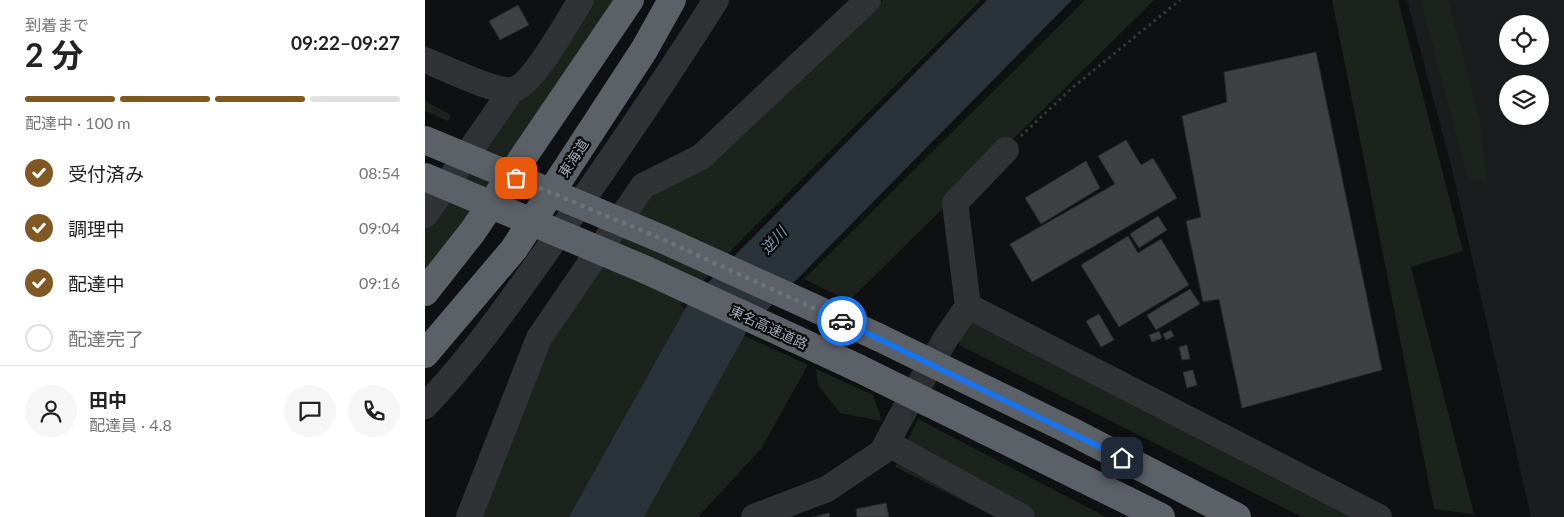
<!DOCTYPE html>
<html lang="ja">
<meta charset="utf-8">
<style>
:root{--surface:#fff;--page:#f6f6f6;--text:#222;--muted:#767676;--line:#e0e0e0;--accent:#805824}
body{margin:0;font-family:Lato,"Noto Sans JP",sans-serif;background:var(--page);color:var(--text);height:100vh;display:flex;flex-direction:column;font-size:19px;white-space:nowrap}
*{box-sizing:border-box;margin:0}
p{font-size:16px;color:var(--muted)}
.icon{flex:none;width:28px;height:28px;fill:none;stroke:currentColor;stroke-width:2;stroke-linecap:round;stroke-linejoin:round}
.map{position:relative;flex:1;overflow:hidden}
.panel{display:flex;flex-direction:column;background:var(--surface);width:425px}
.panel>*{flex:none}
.controls{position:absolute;left:1074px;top:15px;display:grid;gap:10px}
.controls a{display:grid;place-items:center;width:50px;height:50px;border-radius:50%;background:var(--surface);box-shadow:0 1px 4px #0004;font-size:25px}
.pin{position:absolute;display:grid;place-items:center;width:42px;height:42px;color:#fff;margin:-21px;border-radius:10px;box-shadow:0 2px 8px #0006}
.courier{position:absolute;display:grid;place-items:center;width:50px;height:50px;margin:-25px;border:4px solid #1a73e8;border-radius:50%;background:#fff;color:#222;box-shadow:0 1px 6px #0007}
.summary em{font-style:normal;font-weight:700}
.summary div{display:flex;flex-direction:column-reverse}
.summary{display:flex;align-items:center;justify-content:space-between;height:85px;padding:0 25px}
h1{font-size:32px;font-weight:700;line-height:38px}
.bar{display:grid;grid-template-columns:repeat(4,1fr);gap:8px 5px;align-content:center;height:60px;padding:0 25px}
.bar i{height:6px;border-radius:4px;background:var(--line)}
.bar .current{background:var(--accent)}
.bar p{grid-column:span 4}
.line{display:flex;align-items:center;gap:12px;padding:0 25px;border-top:1px solid var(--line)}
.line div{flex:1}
.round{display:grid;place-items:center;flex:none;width:52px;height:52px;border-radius:26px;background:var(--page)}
ol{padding:0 25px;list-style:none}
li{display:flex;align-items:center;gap:15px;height:55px}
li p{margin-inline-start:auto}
li .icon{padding:5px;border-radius:50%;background:var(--accent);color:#fff;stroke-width:4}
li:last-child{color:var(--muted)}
li i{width:28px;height:28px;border:2px solid var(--line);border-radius:50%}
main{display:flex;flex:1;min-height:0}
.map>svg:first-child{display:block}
.built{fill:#1b1c1e;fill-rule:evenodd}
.green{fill:#1c231c}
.water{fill:#293339}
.building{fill:#3e4044;stroke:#292a2d}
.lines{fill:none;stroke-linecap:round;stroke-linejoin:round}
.minor-tunnel{stroke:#2c2e31;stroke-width:26;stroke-dasharray:26 13;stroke-linecap:butt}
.path{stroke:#36393d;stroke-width:3;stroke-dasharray:2.5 4;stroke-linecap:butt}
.minor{stroke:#303236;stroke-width:26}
.highway{stroke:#5c6067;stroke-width:28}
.highway-bridge{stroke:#5c6067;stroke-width:28}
.done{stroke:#6d737a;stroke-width:5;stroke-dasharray:0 9}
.route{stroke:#1a73e8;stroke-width:6}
.labels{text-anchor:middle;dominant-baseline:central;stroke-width:4.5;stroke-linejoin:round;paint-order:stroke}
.street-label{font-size:14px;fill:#a0a8b2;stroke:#0b0b0c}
.water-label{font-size:15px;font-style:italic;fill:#769aae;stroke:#0b0b0c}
</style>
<main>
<section class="panel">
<div class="summary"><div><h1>2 分</h1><p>到着まで</p></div><em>09:22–09:27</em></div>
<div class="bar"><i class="current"></i><i class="current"></i><i class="current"></i><i></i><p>配達中 · 100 m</p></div>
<ol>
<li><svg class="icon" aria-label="check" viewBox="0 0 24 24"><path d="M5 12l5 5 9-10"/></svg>受付済み<p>08:54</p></li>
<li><svg class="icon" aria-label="check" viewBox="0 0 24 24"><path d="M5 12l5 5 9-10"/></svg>調理中<p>09:04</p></li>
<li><svg class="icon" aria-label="check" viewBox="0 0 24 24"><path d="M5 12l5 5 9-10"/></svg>配達中<p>09:16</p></li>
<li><i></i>配達完了</li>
</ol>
<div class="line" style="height:90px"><a class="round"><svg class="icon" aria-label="person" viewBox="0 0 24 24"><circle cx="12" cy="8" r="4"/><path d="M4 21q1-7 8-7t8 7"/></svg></a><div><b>田中</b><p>配達員 · 4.8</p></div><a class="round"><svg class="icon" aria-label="chat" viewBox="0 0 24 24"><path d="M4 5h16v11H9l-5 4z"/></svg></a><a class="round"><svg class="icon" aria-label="phone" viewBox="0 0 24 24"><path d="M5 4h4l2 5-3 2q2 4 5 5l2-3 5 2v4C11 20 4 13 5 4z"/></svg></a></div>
</section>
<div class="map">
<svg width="1139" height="517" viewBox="0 0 1139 517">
<rect width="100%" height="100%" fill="#0f1011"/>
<path class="built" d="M982 0H1139V517H1106L1026 165ZM1082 24H1115V56H1082ZM1082 84H1115V116H1082Z"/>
<path class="green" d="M164 0H192L120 108 0 275V228Z
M458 0H556L320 236 255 306 383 365 336 449 273 517H52L115 336 226 190 285 164Z
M660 0H729L424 301 379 279Z
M907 0H973L1038 251 986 267 1049 514 1009 509Z
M996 0H1023L1055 120 1062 182 1042 177Z
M0 101 26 115 23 121 0 111Z
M551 319 932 517H877L534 345 535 328Z
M391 369 448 395 457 421 415 413 393 385Z
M493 419 681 517H570L470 467Z"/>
<path class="water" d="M562 0H647L323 329 219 517H144L264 302Z"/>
<path class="building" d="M93 5 104 25 75 40 64 21Z
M891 52 957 370 817 408 794 299 778 302 761 221 776 217 757 116 802 102 799 72Z
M701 140 716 165 728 158 752 198 607 282 585 244 690 184 673 156Z
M661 161 675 188 616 224 600 198Z
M733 216 742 230 714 248 705 234Z
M703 236 713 253 736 239 764 285 694 327 656 265Z
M765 289 775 304 731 330 722 315Z
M674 314 689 340 676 347 661 321Z
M746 330 749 336 741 340 738 334Z
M734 331 737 338 727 342 724 335Z
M762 345 765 359 757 360 754 347Z
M768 370 772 385 762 388 758 372Z
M461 503 464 517H432L431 509Z
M404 513 405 517H388Z"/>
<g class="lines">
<path class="minor-tunnel" d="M474 420 521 338"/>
<path class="path" d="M596 136 647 88 755 0"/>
<path class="minor" d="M0 60C18 67 70 93 87 90 108 86 143 20 156 0
M0 215 87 90
M543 306 954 517
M521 338 543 306 530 203 581 150
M0 406C48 356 88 298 128 242 184 163 239 82 291 0
M462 443 597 517
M44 517 114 338 218 186 276 157 443 0
M329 517 402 489 457 452 474 420"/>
<path class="highway" d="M0 292 48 231 205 0
M453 337 644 430 812 517
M0 354 89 249 219 50 247 0
M433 368 736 517"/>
<path class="highway-bridge" d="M0 140 237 239 453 337
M0 177 219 269 433 368"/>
</g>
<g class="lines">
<path class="done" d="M91 178 237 239 417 321"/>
<path class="route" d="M417 321 697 458"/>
</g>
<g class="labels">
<g class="street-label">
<text transform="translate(148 158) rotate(-57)">東海道</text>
<text transform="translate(344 327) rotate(25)">東名高速道路</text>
</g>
<g class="water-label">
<text transform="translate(348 240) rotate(-48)">逆川</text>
</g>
</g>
</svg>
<div class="controls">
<a><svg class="icon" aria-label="locate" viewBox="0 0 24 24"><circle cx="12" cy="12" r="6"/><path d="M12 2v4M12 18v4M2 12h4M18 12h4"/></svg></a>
<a><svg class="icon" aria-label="layers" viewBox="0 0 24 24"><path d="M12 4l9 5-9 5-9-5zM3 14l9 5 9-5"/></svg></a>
</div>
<div class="pin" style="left:91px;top:178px;background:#ea580c"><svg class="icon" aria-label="bag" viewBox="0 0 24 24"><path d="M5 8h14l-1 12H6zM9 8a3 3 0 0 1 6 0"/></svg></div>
<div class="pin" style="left:697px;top:458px;background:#1f2937"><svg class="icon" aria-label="home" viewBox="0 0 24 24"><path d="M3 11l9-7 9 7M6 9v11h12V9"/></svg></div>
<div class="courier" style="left:417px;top:321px"><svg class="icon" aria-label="car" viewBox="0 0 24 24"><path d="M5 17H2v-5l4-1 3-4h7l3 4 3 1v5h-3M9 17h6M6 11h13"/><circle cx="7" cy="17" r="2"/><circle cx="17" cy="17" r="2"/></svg></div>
</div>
</main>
